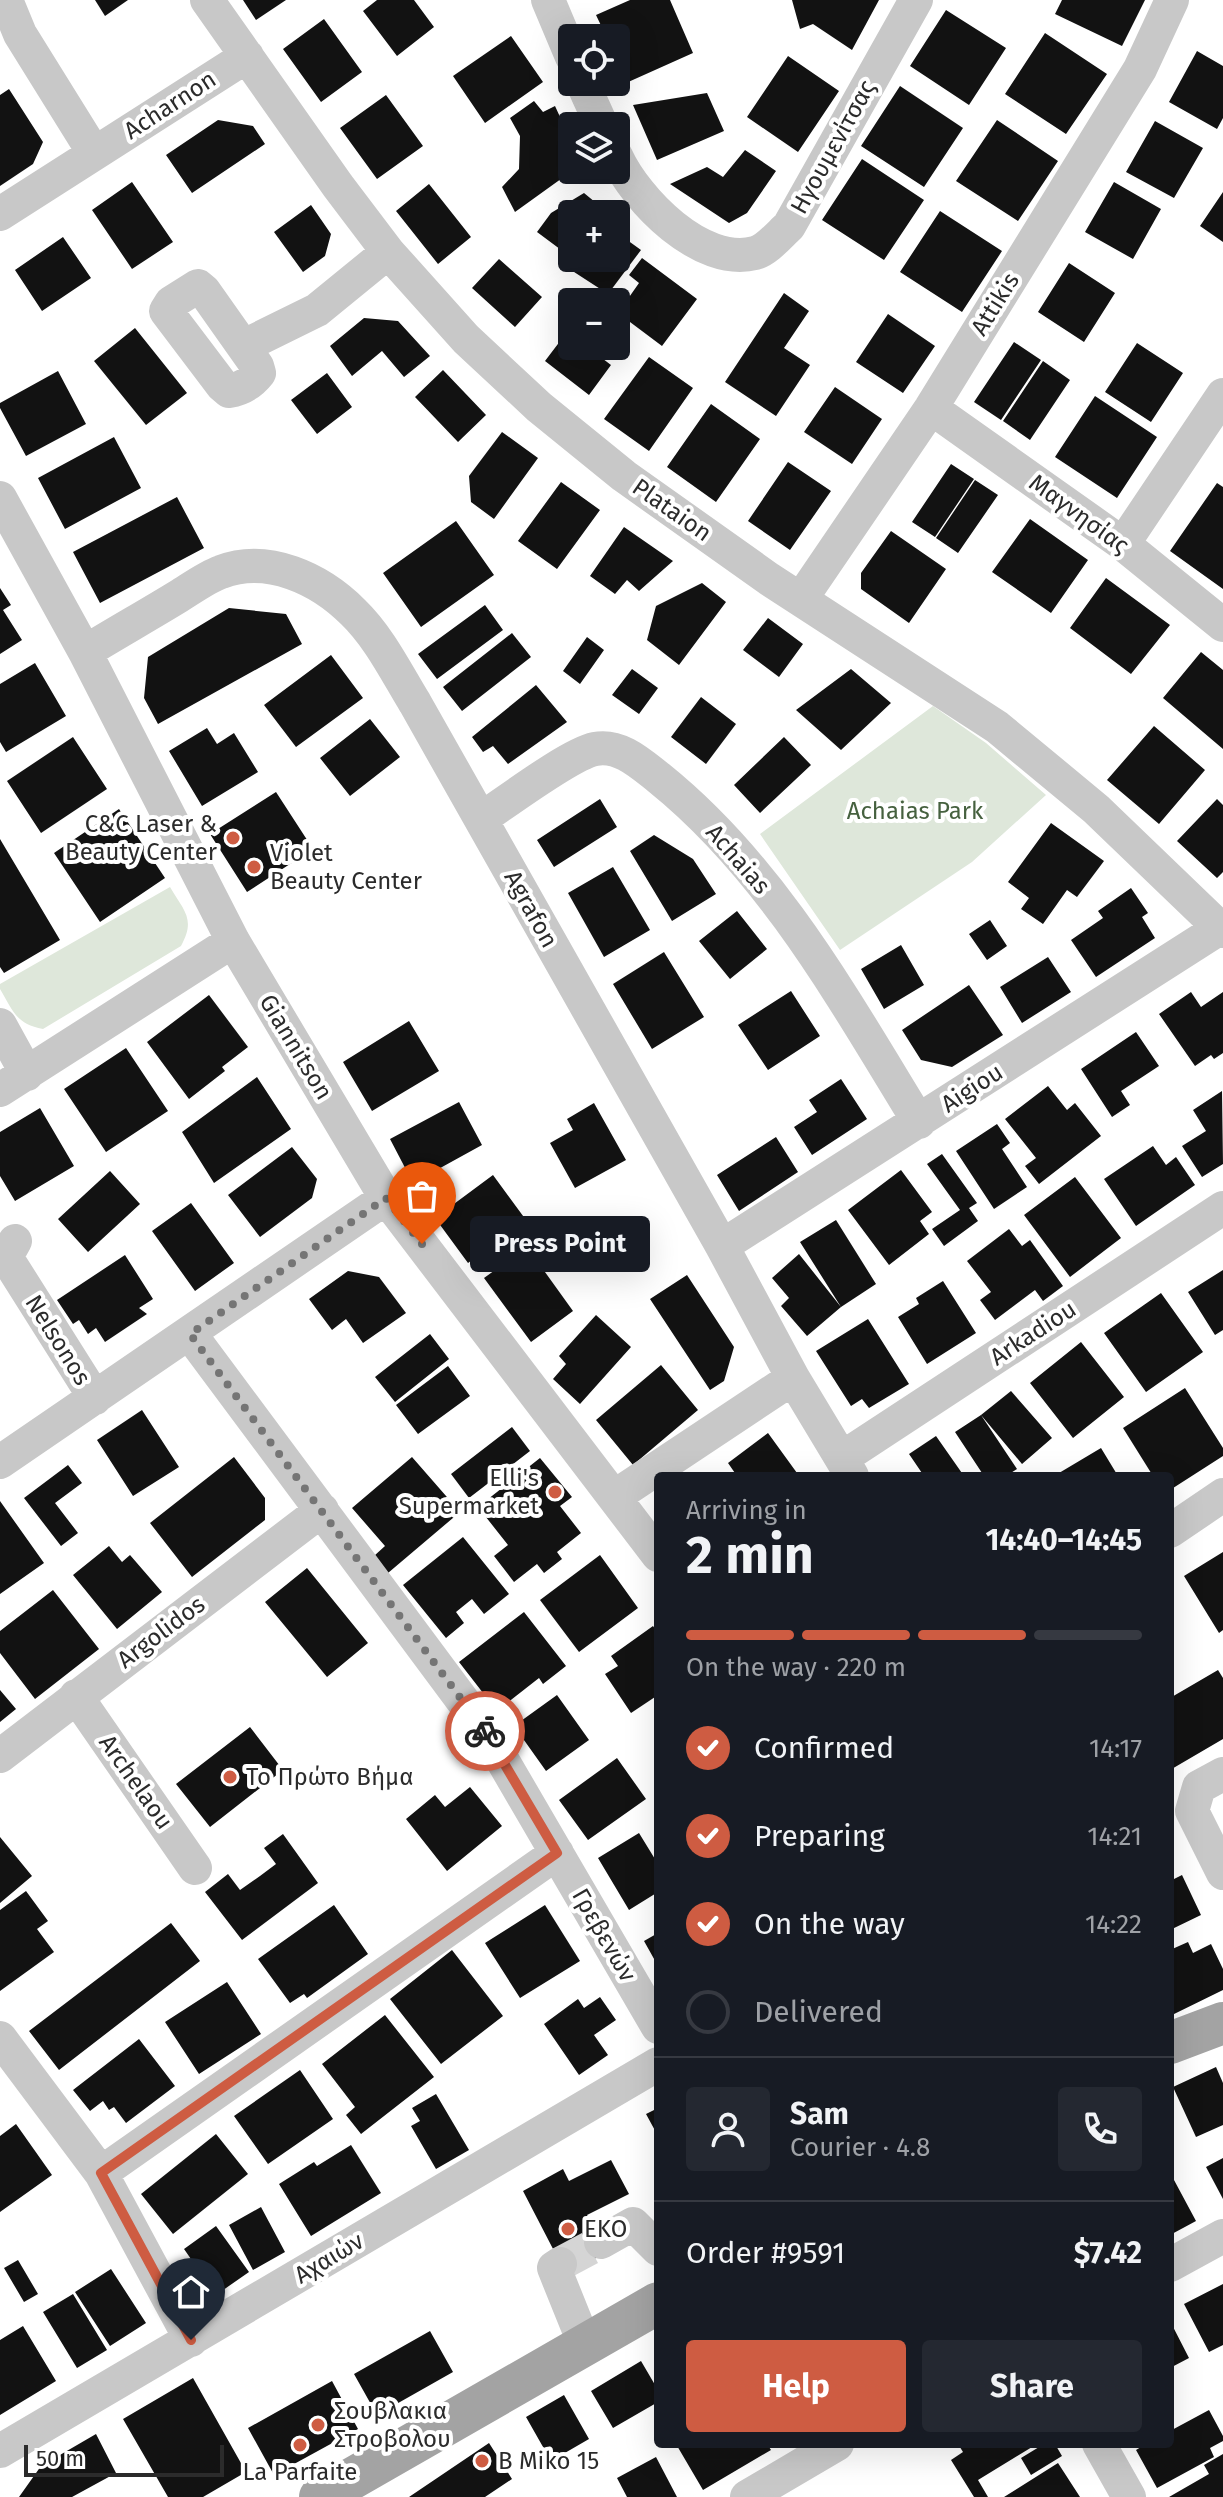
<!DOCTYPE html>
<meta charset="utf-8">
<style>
:root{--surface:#171b24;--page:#242831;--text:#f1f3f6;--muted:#9ea1a6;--line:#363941;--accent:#ce5c42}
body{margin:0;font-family:"Fira Sans",sans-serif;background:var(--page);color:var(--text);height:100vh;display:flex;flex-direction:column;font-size:30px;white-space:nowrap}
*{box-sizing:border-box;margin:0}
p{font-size:26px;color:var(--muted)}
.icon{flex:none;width:44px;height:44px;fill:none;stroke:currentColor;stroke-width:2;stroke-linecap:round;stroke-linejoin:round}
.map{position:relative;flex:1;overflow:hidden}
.drawer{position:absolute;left:654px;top:1472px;width:520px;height:976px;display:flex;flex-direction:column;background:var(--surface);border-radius:8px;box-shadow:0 8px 32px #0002}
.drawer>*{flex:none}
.buttons{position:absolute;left:558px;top:24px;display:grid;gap:16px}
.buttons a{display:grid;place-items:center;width:72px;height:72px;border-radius:8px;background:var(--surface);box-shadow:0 8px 32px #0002;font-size:40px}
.scale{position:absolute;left:24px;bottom:20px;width:200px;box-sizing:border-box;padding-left:8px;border:4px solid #2b2b2b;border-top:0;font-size:22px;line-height:28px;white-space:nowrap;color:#2b2b2b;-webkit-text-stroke:6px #fff;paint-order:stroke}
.pin{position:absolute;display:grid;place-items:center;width:68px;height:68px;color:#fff;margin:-82px -34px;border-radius:50% 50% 50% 0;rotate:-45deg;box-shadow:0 0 8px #0007}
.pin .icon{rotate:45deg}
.courier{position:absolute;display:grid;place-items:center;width:80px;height:80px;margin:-40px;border:6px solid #ce5c42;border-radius:50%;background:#fff;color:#222;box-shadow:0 2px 10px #0007}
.bubble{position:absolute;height:56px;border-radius:8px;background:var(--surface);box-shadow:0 8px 32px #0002;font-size:26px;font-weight:700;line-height:56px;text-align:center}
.overview em{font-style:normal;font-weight:700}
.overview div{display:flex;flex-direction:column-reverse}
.overview{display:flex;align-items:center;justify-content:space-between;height:136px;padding:0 32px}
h1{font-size:52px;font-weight:700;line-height:60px}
.bar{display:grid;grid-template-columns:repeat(4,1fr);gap:12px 8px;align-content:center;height:96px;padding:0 32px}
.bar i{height:10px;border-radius:6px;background:var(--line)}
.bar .selected{background:var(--accent)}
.bar p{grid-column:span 4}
.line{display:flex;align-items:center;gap:20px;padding:0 32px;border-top:2px solid var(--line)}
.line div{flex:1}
.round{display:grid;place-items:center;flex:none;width:84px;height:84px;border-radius:8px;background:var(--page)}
ol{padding:0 32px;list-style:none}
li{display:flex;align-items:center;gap:24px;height:88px}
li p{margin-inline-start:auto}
li .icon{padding:8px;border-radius:50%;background:var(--accent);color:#fff;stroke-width:4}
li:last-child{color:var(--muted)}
li i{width:44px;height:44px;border:4px solid var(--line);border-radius:50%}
.cta{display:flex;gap:16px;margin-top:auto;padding:16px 32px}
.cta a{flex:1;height:92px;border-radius:8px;background:var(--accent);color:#fff;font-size:32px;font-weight:700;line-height:92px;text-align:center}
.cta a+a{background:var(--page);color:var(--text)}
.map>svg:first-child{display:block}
.green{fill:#dee7da}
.building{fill:#121212}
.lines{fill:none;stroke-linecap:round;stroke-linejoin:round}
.minor-tunnel{stroke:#d5d5d5;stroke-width:34;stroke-dasharray:34 17;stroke-linecap:butt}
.minor{stroke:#c8c8c8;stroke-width:34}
.major{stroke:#a3a3a3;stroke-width:42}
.done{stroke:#757575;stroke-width:8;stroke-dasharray:0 14.4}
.route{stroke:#ce5c42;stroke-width:10}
.poi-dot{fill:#ce5c42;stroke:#fff;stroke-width:3}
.labels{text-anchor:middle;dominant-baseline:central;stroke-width:8;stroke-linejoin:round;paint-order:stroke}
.street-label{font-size:24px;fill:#2b2b2b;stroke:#fff}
.park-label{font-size:24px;fill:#46613f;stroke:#fff}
.poi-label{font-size:24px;fill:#2b2b2b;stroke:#fff;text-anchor:start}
</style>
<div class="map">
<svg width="1223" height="2497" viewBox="0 0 1223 2497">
<rect width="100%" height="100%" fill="#fff"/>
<path class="green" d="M933 706 986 743 1046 795 972 862 840 950 760 834Z
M170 887C184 911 196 919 181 946L43 1029C16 1024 13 1011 0 989V984Z"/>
<path class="building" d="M95 0H128L105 16Z
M243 0H286L256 20Z
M377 0H414L434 27 397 56 363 11Z
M630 0H670L693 53 626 83 616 59V38H607L596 15Z
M792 0H879L852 50 813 24 800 29Z
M1062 0H1145L1122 46 1055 14Z
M946 10 1006 48 969 105 910 66Z
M324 19 362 72 321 102 283 49Z
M1045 33 1107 74 1066 134 1005 94Z
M511 36 543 82 485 123 453 76Z
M1197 51 1223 66V118L1217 129 1169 102Z
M788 56 839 91 798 152 747 117Z
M900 86 963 128 924 187 861 146Z
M9 89 43 142 33 164 0 186V95Z
M707 93 724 131 657 160 633 105Z
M386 95 423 146 377 179 340 128Z
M534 101 543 112 555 106 572 143V171L515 212 502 187 519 169 520 136 510 118Z
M218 120 253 126 265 144 192 193 166 155Z
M997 120 1058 161 1018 221 956 181Z
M1155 121 1203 148 1174 198 1126 172Z
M745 150 776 171 747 213 729 223 670 184 707 167 723 177Z
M862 159 924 200 884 260 822 220Z
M132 182 173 242 132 269 92 210Z
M1114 182 1161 209 1133 259 1085 232Z
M429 184 471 237 438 264 396 211Z
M1223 192V242L1200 226Z
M584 193 601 207 603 214H572V258H616V232L641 250 608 294 571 270 576 261 537 232 551 213Z
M311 205 331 234 325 256 303 272 274 232Z
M940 211 1002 251 962 312 900 272Z
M63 237 91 278 42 311 15 270Z
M642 258 697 299 662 346 618 313 639 283 629 275Z
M499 259 542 297 515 327 472 288Z
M1069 263 1115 293 1084 342 1038 312Z
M784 293 809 311 784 348 810 365 776 416 725 382Z
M888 314 935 346 903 393 856 362Z
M364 318 398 321 430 356 404 377 382 351 352 376 330 346Z
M135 328 187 393 146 425 94 361Z
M567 332 572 335V346H586L611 365 589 395 545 361Z
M1014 342 1041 360 1001 420 974 402Z
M1137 343 1183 373 1151 422 1105 392Z
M649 357 693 388 649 451 604 419Z
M1043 361 1070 380 1030 440 1003 421Z
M443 370 486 415 458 442 415 397Z
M58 371 86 424 26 456 0 408V403Z
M327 373 352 407 317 434 291 400Z
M835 387 882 419 852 464 804 432Z
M1095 396 1157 437 1117 498 1055 457Z
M711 404 760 439 716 502 667 467Z
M502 432 538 458 494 519 471 502 469 476Z
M114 437 141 488 65 529 38 478Z
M788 462 831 491 790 550 748 521Z
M951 464 974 479 935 537 912 522Z
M975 480 998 495 958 553 936 538Z
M561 482 600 510 557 569 518 541Z
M1217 483 1223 487V589L1170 551Z
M177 497 204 548 100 603 73 552Z
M1030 519 1088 560 1051 613 992 572Z
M456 521 494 575 421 627 383 573Z
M624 527 673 561 639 591 627 580 615 594 590 576Z
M891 531 946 569 909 623 861 589V573Z
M1106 578 1170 625 1131 674 1070 628Z
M702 583 726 602 679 665 647 640 656 606Z
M0 588 11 605 3 610 22 640 0 654Z
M485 605 503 630 437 679 418 654Z
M229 608 286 614 302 644 158 724 144 698 148 657Z
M768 618 803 644 779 677 743 650Z
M512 633 531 657 462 711 443 687Z
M587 637 604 650 580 684 563 671Z
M1201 652 1223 670V749L1163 698Z
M331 655 363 698 296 747 264 705Z
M35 663 66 716 6 752 0 742V684Z
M632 669 658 688 639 714 612 695Z
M851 669 891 703 841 750 796 710Z
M536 685 567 722 508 764 493 746 483 752 472 737Z
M701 697 736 724 706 764 671 737Z
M370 719 400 757 350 796 320 758Z
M1154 726 1205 770 1159 824 1107 780Z
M207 728 217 744 234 733 258 772 202 806 169 751Z
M73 737 107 789 41 833 7 781Z
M784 737 811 765 760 813 734 785Z
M276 792 313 849 247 892 210 834Z
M600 799 617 827 554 867 537 840Z
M1217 799 1223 805V872L1217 878 1177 841Z
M119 809 165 878 100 922 54 853Z
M1051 823 1104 861 1077 897 1067 890 1043 924 1021 909 1029 898 1008 882Z
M654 835 693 859 716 894 672 921 630 851Z
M0 839 60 940 4 973 0 967Z
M613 867 650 930 604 957 568 893Z
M1131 888 1148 913 1142 917 1155 938 1096 977 1071 940 1103 918 1098 911Z
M737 911 767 949 730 979 699 941Z
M990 920 1007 946 987 960 969 934Z
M901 945 924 985 884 1009 861 969Z
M664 952 704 1017 652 1049 613 984Z
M1048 957 1071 992 1022 1023 1000 987Z
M969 985 1003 1035 952 1067 921 1060 902 1030Z
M791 991 820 1036 768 1070 738 1025Z
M1191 992 1201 1007 1223 992V1053L1214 1059 1211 1055 1195 1066 1159 1014Z
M209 995 248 1047 222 1067 225 1071 189 1099 147 1042Z
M409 1021 439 1071 372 1111 343 1062Z
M1136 1032 1159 1066 1121 1091 1130 1105 1112 1117 1081 1069Z
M126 1048 168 1111 106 1152 64 1089Z
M257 1077 291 1129 214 1183 182 1132Z
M841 1079 867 1119 812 1155 794 1127 817 1112 809 1100Z
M1048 1086 1067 1110 1075 1103 1101 1136 1039 1184 1025 1166 1036 1158 1005 1119Z
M1222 1091 1223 1164 1202 1177 1182 1146 1206 1131 1193 1110Z
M459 1102 482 1145 413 1183 390 1139Z
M594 1103 626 1160 575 1188 550 1143 573 1130 567 1119Z
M40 1108 74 1166 15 1201 0 1176V1132Z
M997 1124 1010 1143 1002 1149 1027 1187 994 1209 956 1151Z
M776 1137 798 1172 739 1211 717 1175Z
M1153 1146 1166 1165 1176 1157 1195 1185 1136 1226 1104 1179Z
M292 1147 317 1179 312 1198 260 1237 228 1195Z
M942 1154 977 1203 969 1208 978 1221 944 1246 932 1229 960 1210 927 1164Z
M901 1170 932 1212 920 1221 929 1234 889 1265 848 1210Z
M110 1171 140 1204 88 1252 58 1219Z
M493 1175 526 1220 468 1263 435 1218Z
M1075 1177 1121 1238 1070 1277 1024 1215Z
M191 1203 234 1263 195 1291 152 1231Z
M836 1220 876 1284 841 1307 800 1242Z
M1009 1229 1022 1246 1030 1240 1063 1286 1043 1301 1035 1290 995 1320 980 1300 991 1292 967 1261Z
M527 1247 573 1311 531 1342 484 1278Z
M799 1254 841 1307 807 1336 781 1306 789 1298 772 1278Z
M125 1255 153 1299 139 1308 147 1314 105 1342 96 1328 88 1334 79 1320 73 1324 57 1300Z
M1223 1270V1330L1215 1335 1188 1292Z
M348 1271 379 1277 406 1313 363 1343 346 1319 332 1330 309 1299Z
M687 1275 734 1347 724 1381 710 1390 650 1299Z
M943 1281 976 1333 927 1364 898 1317 919 1304 916 1298Z
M1161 1293 1203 1352 1146 1392 1104 1333Z
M596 1315 631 1347 580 1404 553 1379 566 1364 559 1356Z
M868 1319 909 1384 869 1408 862 1399 851 1406 816 1351Z
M430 1334 449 1359 395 1402 375 1377Z
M1081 1342 1124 1397 1073 1438 1030 1383Z
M661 1365 698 1410 633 1465 596 1420Z
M448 1366 470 1396 418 1434 396 1405Z
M1185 1388 1223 1448V1456L1170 1490V1476H1153L1123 1428Z
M1011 1391 1052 1438 1022 1464 981 1415Z
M142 1410 179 1467 133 1496 97 1440Z
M981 1415 1017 1469 1006 1476H984L955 1432Z
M512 1427 530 1451 469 1498 451 1474Z
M768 1433 797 1473 799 1476H737L728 1463Z
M936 1436 964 1476H924L909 1454Z
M1101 1448 1118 1476H1054Z
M234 1457 265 1498V1520L192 1577 150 1523Z
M412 1457 460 1512 388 1573 374 1556 385 1546 352 1508Z
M540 1458 572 1497 560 1506 581 1533 557 1552 562 1559 544 1573 537 1564 514 1582 494 1556 508 1545 478 1507Z
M68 1465 82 1483 55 1503 78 1533 61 1546 24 1498Z
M0 1501 44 1563 0 1594Z
M463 1537 509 1594 484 1614 472 1599 456 1612 464 1623 446 1638 403 1585Z
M109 1546 122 1562 130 1555 162 1592 117 1629 73 1575Z
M1223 1552V1630L1219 1633 1184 1576Z
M600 1555 638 1608 579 1652 540 1600Z
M307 1568 368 1643 327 1677 265 1602Z
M53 1590 99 1649 35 1699 0 1653V1631Z
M524 1612 566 1666 543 1684 539 1678 497 1711 459 1662Z
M653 1626 658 1633V1695L631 1713 605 1674 618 1666 611 1656Z
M1218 1670 1223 1678V1739L1170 1770V1698Z
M0 1690 16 1709 0 1722Z
M557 1695 589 1740 546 1771 514 1726Z
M250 1727 283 1770 210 1827 176 1784Z
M617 1758 646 1799 588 1840 559 1800Z
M470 1787 502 1826 447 1871 406 1819 435 1795 445 1807Z
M639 1833 658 1864V1892L629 1910 598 1858Z
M283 1834 318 1883 242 1940 205 1892 228 1874 240 1890 260 1876 276 1864 264 1848Z
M0 1837 32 1876 0 1903Z
M1182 1875 1201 1915 1170 1930V1881Z
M26 1891 48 1921 37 1929 54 1952 0 1991V1910Z
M334 1905 368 1954 307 1998 304 1994 290 2003 258 1959Z
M545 1905 580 1961 520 1998 485 1943Z
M171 1923 200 1961 59 2070 29 2031Z
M658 1933V1966L644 1941Z
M1188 1942 1193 1953 1211 1944 1223 1969V1990L1170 2016V1950Z
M452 1950 503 2016 441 2064 390 1999Z
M227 1982 261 2034 199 2074 165 2022Z
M600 1997 616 2020 594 2035 608 2055 579 2075 544 2024 578 1999 584 2008Z
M385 2015 434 2077 361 2134 346 2115 355 2107 322 2064Z
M139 2039 175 2086 126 2123 114 2107 109 2110 103 2101 90 2111 73 2090Z
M1216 2067 1223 2083V2125L1196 2137 1173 2087Z
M300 2070 333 2119 268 2164 234 2116Z
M436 2094 469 2150 436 2169 411 2126 420 2121 412 2108Z
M658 2108V2136L646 2114Z
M16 2124 52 2175 0 2212V2136Z
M216 2134 248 2174 173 2234 141 2194Z
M351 2145 381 2193 311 2236 279 2184 314 2162 317 2166Z
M1223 2158V2199L1206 2167Z
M611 2160 629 2194 587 2215 607 2252 566 2274 523 2191 563 2169 569 2181Z
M1174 2180 1196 2221 1170 2235V2183Z
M261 2207 285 2252 253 2270 229 2225Z
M216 2226 249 2272 216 2295 184 2249Z
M18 2260 38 2294 24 2302 4 2268Z
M111 2269 146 2323 110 2346 75 2292Z
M1223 2284V2345L1209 2352 1184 2304Z
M73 2294 107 2350 77 2368 43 2312Z
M1170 2321 1189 2358 1170 2368Z
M23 2326 56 2381 0 2415V2340Z
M430 2331 453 2372 377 2415 354 2374Z
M641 2361 658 2390V2402L613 2428 591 2391Z
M193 2378 246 2472 203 2497H168L123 2419Z
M332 2381 358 2429 274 2475 248 2428Z
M564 2395 589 2439 551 2461 526 2417Z
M1209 2410 1223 2436V2441L1210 2448 1214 2457 1157 2488 1136 2450 1146 2444H1170V2431Z
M96 2434 116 2473 72 2497H19L41 2466Z
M489 2443 512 2479 485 2497H409Z
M676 2444H767L771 2450 703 2490Z
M958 2444H1037L978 2480 988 2497H974L951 2460 963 2452Z
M1044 2444H1055L1062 2456 1031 2475 1021 2458Z
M1223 2454V2497H1169L1209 2474 1204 2465Z
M656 2457 677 2497H627L617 2478Z
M1058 2463 1080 2497H1004Z"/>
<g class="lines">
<path class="minor-tunnel" d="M560 2264 601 2242"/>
<path class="minor" d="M6 0 20 34 94 153
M207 0 338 186 388 252 466 339 539 407 624 476 769 579 997 727 1096 809 1223 931
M548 0 572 57
M582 82 602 126
M616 156C636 200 701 267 755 253 767 250 780 234 789 226L916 0
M0 214 247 56
M198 286 204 291 257 366 259 373C252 382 241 389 229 391L222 385 166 311 171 303Z
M244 346 317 310 388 252
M931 408 1123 544 1223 625
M0 498 85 652 233 941 386 1198 658 1555
M1123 544 1223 395
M801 599 931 408 1140 69 1172 0
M85 652C116 633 148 615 179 596 192 588 207 577 221 572 268 554 320 579 353 612 379 637 396 672 415 703L722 1246 793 1378 852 1476
M481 819C505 803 570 754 595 749 620 744 641 764 659 778 772 869 844 1000 919 1122
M0 1025 27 1074
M0 1090 233 941
M15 1241 6 1257 95 1398
M722 1246 1220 928
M190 1334 486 1732 658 2027
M842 1458 1223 1208
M0 1462 386 1198
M614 1497 793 1378
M1170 1531 1223 1495
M76 1696 195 1868
M0 1756 322 1510
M1223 1774 1199 1787 1192 1811 1223 1873
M0 2038 101 2173 191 2340
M101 2173 557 1853
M601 2242 633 2224 658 2249
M560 2264 554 2268 585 2345
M1170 2265 1223 2236
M1099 2444 1129 2497
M0 2451 658 2064
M747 2497 837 2444"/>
<path class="major" d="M1170 2043 1223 2023
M320 2497 658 2303"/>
</g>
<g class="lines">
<path class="done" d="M422 1244 386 1198 190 1334 485 1731"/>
<path class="route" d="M191 2340 101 2173 557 1853 485 1731"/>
</g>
<g class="poi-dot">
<circle cx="233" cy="838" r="8"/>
<circle cx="254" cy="867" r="8"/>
<circle cx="555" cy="1492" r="8"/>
<circle cx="230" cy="1777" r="8"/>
<circle cx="568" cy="2229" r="8"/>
<circle cx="318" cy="2425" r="8"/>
<circle cx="300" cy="2445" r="8"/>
<circle cx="482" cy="2461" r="8"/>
</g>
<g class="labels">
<g class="street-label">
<text transform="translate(170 105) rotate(-33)">Acharnon</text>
<text transform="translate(833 147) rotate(-61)">Ηγουμενίτσας</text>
<text transform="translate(995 304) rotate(-58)">Attikis</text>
<text transform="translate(672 510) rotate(35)">Plataion</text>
<text transform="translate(1079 514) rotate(36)">Μαγνησίας</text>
<text transform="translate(738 859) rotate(49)">Achaias</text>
<text transform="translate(531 909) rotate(61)">Agrafon</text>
<text transform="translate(296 1047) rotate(59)">Giannitson</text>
<text transform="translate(972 1088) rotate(-33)">Aigiou</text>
<text transform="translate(1033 1333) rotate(-33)">Arkadiou</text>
<text transform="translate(58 1340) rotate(58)">Nelsonos</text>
<text transform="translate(161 1632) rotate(-37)">Argolidos</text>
<text transform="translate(136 1782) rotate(55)">Archelaou</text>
<text transform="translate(604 1935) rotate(60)">Γρεβενών</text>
<text transform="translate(329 2258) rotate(-31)">Αχαιών</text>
</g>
<g class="park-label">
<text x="915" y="811">Achaias Park</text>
</g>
<g class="poi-label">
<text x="217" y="824" text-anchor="end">C&amp;C Laser &amp;<tspan x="217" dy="28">Beauty Center</tspan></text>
<text x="270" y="853">Violet<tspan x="270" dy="28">Beauty Center</tspan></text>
<text x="539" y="1478" text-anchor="end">Elli's<tspan x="539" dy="28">Supermarket</tspan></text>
<text x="246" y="1777">Το Πρώτο Βήμα</text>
<text x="584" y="2229">EKO</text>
<text x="334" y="2411">Σουβλακια<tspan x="334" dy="28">Στροβολου</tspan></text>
<text x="498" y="2461">B Miko 15</text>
<text x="300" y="2472" text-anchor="middle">La Parfaite</text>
</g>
</g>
</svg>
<div class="buttons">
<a><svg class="icon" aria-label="locate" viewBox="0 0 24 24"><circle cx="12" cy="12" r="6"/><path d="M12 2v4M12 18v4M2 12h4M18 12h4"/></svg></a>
<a><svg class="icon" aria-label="layers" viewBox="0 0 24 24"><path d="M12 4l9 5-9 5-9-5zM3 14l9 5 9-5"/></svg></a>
<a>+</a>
<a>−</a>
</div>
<div class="scale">50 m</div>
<div class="pin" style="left:422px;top:1244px;background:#ea580c"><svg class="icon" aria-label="bag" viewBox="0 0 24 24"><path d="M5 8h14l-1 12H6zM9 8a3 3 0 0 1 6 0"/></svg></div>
<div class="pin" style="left:191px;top:2340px;background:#1f2937"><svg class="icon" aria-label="home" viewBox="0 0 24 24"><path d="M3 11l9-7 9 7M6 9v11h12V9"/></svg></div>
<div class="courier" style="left:485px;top:1731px"><svg class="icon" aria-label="bike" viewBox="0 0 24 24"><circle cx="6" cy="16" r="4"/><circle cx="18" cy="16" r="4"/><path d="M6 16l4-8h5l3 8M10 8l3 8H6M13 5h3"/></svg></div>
<div class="bubble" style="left:470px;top:1216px;width:180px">Press Point</div>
<section class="drawer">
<div class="overview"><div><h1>2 min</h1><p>Arriving in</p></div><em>14:40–14:45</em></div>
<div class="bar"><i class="selected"></i><i class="selected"></i><i class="selected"></i><i></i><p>On the way · 220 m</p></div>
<ol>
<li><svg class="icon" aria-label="check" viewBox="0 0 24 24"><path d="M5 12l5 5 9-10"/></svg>Confirmed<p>14:17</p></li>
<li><svg class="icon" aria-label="check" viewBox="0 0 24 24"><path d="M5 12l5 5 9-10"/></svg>Preparing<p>14:21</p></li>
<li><svg class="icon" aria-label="check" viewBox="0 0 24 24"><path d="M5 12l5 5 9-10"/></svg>On the way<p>14:22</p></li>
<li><i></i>Delivered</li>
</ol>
<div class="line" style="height:144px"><a class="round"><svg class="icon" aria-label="person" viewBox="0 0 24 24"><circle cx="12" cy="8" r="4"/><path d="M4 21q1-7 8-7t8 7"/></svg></a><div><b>Sam</b><p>Courier · 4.8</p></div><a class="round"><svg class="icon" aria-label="phone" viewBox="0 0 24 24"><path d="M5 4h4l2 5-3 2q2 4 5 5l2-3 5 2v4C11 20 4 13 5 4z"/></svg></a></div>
<div class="line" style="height:104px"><div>Order #9591</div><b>$7.42</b></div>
<div class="cta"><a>Help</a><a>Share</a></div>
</section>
</div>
